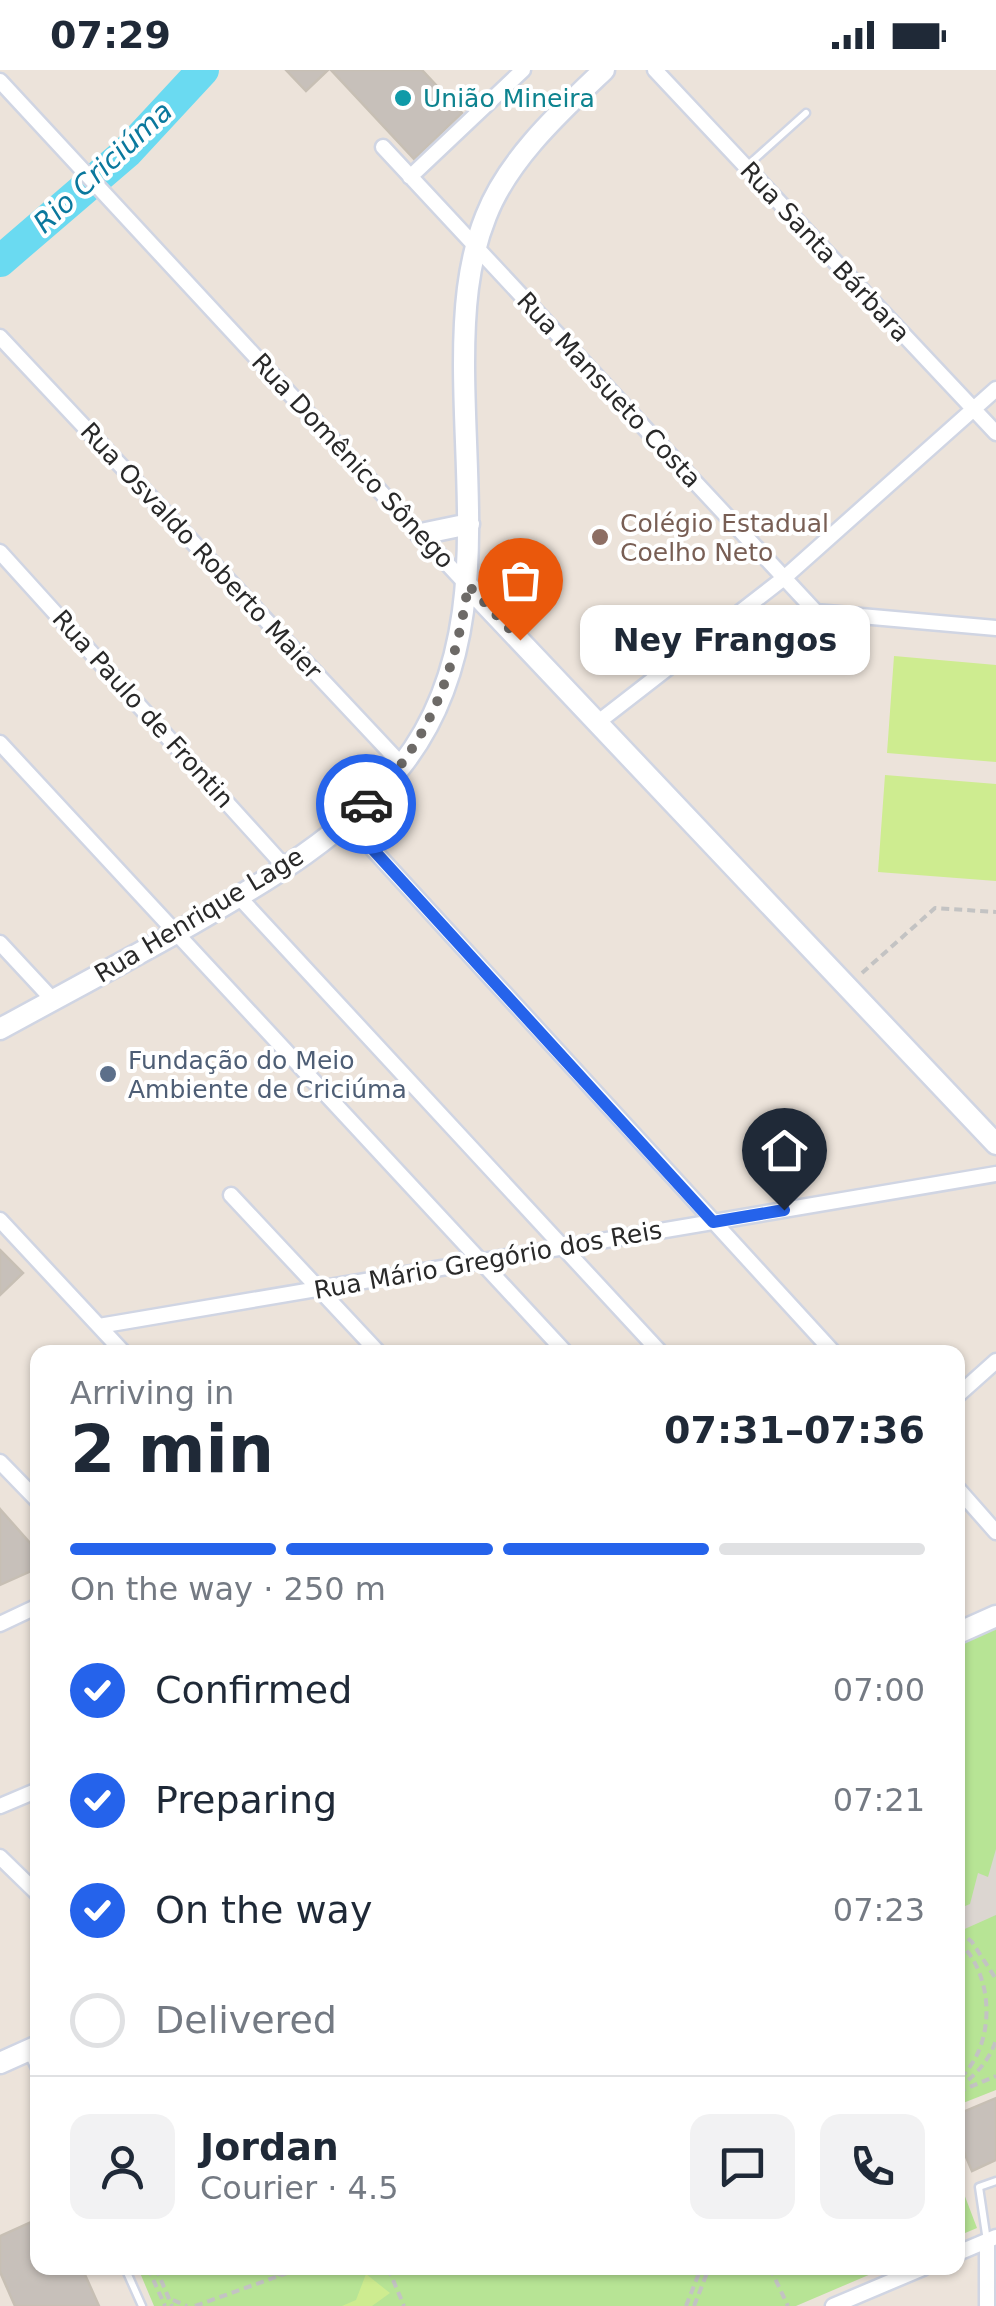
<!DOCTYPE html>
<meta charset="utf-8">
<style>
:root{--surface:#fff;--page:#f2f2f3;--text:#1f2937;--muted:#747a83;--line:#e0e1e3;--accent:#2563eb}
body{margin:0;font-family:"DejaVu Sans",sans-serif;background:var(--page);color:var(--text);height:100vh;display:flex;flex-direction:column;font-size:38px;white-space:nowrap}
*{box-sizing:border-box;margin:0}
p{font-size:32px;color:var(--muted)}
.icon{flex:none;width:55px;height:55px;fill:none;stroke:currentColor;stroke-width:2;stroke-linecap:round;stroke-linejoin:round}
.map{position:relative;flex:1;overflow:hidden}
.sheet{position:absolute;left:30px;top:1275px;width:935px;height:930px;display:flex;flex-direction:column;background:var(--surface);border-radius:20px;box-shadow:0 2px 8px #0004}
.sheet>*{flex:none}
.pin{position:absolute;display:grid;place-items:center;width:85px;height:85px;color:#fff;margin:-102px -42px;border-radius:50% 50% 50% 0;rotate:-45deg;box-shadow:0 0 10px #0007}
.pin .icon{rotate:45deg}
.courier{position:absolute;display:grid;place-items:center;width:100px;height:100px;margin:-50px;border:8px solid #2563eb;border-radius:50%;background:#fff;color:#222;box-shadow:0 2px 12px #0007}
.bubble{position:absolute;height:70px;border-radius:20px;background:var(--surface);box-shadow:0 2px 8px #0004;font-size:32px;font-weight:800;line-height:70px;text-align:center}
.summary em{font-style:normal;font-weight:800}
.summary div{display:flex;flex-direction:column-reverse}
.summary{display:flex;align-items:center;justify-content:space-between;height:170px;padding:0 40px}
h1{font-size:65px;font-weight:800;line-height:75px}
.bar{display:grid;grid-template-columns:repeat(4,1fr);gap:15px 10px;align-content:center;height:120px;padding:0 40px}
.bar i{height:12px;border-radius:8px;background:var(--line)}
.bar .selected{background:var(--accent)}
.bar p{grid-column:span 4}
.line{display:flex;align-items:center;gap:25px;padding:0 40px;border-top:2px solid var(--line)}
.line div{flex:1}
.round{display:grid;place-items:center;flex:none;width:105px;height:105px;border-radius:20px;background:var(--page)}
ol{padding:0 40px;list-style:none}
li{display:flex;align-items:center;gap:30px;height:110px}
li p{margin-inline-start:auto}
li .icon{padding:10px;border-radius:50%;background:var(--accent);color:#fff;stroke-width:4}
li:last-child{color:var(--muted)}
li i{width:55px;height:55px;border:5px solid var(--line);border-radius:50%}
.status{display:flex;justify-content:space-between;align-items:center;height:70px;padding:0 50px;background:var(--surface);direction:ltr}
.status svg{height:28px;fill:currentColor}
.map>svg:first-child{display:block}
.green{fill:#b7e495}
.pitch{fill:#ceec90}
.plaza{fill:#dcd6d1}
.lines{fill:none;stroke-linecap:round;stroke-linejoin:round}
.river{stroke:#6adaf1;stroke-width:32}
.building{fill:#c7c0ba;stroke:#c7bfb4;stroke-width:2.5}
.lane-casing{stroke:#d0d5e3;stroke-width:11}
.street-casing{stroke:#d0d5e3;stroke-width:19}
.secondary-casing{stroke:#d0d5e3;stroke-width:25}
.path{stroke:#c3c3c3;stroke-width:4;stroke-dasharray:8 5;stroke-linecap:butt}
.lane{stroke:#fff;stroke-width:6}
.street{stroke:#fff;stroke-width:14}
.secondary{stroke:#fff;stroke-width:20}
.done{stroke:#6d6a67;stroke-width:10;stroke-dasharray:0 18}
.route{stroke:#2563eb;stroke-width:12}
.culture-dot{fill:#0f9aa8;stroke:#fff;stroke-width:4}
.education-dot{fill:#8d6e63;stroke:#fff;stroke-width:4}
.service-dot{fill:#5c6f8a;stroke:#fff;stroke-width:4}
.labels{text-anchor:middle;dominant-baseline:central;stroke-width:8;stroke-linejoin:round;paint-order:stroke}
.culture-label{font-size:25px;fill:#0d838f;stroke:#fff;text-anchor:start}
.street-label{font-size:25px;fill:#292929;stroke:#fff}
.education-label{font-size:25px;fill:#785e54;stroke:#fff;text-anchor:start}
.service-label{font-size:25px;fill:#4e5e75;stroke:#fff;text-anchor:start}
.water-label{font-size:28px;font-style:italic;fill:#0a789d;stroke:#fff}
</style>
<div class="status"><b>07:29</b><svg viewBox="0 0 49 12"><path d="M0 12V9h3v3zM5 12V6h3v6zM10 12V3h3v9zM15 12V0h3v12zM26 1h20v11H26zM47 4h2v5h-2z"/></svg></div>
<div class="map">
<svg width="996" height="2236" viewBox="0 0 996 2236">
<rect width="100%" height="100%" fill="#ece3da"/>
<path class="green" d="M996 1552V2020L958 2035V1569Z
M958 2108 977 2158 958 2166Z
M138 2198H885L796 2236H154Z"/>
<path class="pitch" d="M894 586 996 595V692L887 683Z
M885 705 996 714V811L878 802Z
M366 2204 390 2223 372 2236H342L356 2230Z"/>
<path class="plaza" d="M996 1779V1845L958 1862V1839L970 1834 978 1803 988 1807Z"/>
<g class="lines">
<path class="river" d="M0 191 127 82 203 0"/>
</g>
<path class="building" d="M286 0H328L306 21Z
M331 0H422L462 43 414 89Z
M0 1180 23 1203 0 1225Z
M0 1439 38 1482V1498L0 1515Z
M996 2028V2090L972 2101 958 2068V2044Z
M38 2149V2198H82L99 2236H15L0 2202V2166Z"/>
<g class="lines">
<defs>
<path id="lane" d="M747 96 806 43
M29 1986 38 2005
M987 2171 979 2117 996 2111
M125 2198 142 2236"/>
<path id="street" d="M655 0 996 363
M0 11 467 515
M383 77 816 542 996 558
M410 107 523 0
M0 267 402 695
M0 482 285 797
M597 653 784 508 996 319
M0 673 565 1282
M347 751 833 1282
M239 827 660 1282
M0 873 53 930
M231 1125 378 1282
M0 1150 123 1282
M99 1256 996 1104
M958 1325 996 1291
M0 1392 38 1431
M958 1419 996 1462
M0 1554 38 1536
M0 1736 38 1720
M0 1787 38 1824
M987 2171V2236
M958 2183 996 2167
M833 2236 923 2198"/>
<path id="secondary" d="M421 464 469 454
M467 515 996 1074
M0 959C64 924 128 890 192 854 267 811 347 764 402 695 492 580 464 430 464 294 464 244 467 193 486 146 508 89 561 41 604 0
M958 1563 996 1546
M0 1993 38 1976"/>
</defs>
<use href="#lane" class="lane-casing"/>
<use href="#street" class="street-casing"/>
<use href="#secondary" class="secondary-casing"/>
<path class="path" d="M862 903 935 838 996 842
M958 1860 972 1872 996 1909
M958 1871C996 1906 996 1977 958 2010
M958 2018C974 2007 990 1990 996 1970
M958 2022 996 2006
M148 2198 165 2236
M156 2198 172 2236
M263 2198 281 2205
M388 2198 404 2236
M770 2198 788 2236
M173 2230 187 2236
M195 2236 301 2198
M686 2236 701 2198
M694 2236 709 2198"/>
<use href="#lane" class="lane"/>
<use href="#street" class="street"/>
<use href="#secondary" class="secondary"/>
</g>
<g class="lines">
<path class="done" d="M366 734C429 674 456 600 468 515L520 570"/>
<path class="route" d="M366 734 347 751 713 1152 784 1140"/>
</g>
<circle class="culture-dot" cx="403" cy="28" r="10"/>
<circle class="education-dot" cx="600" cy="467" r="10"/>
<circle class="service-dot" cx="108" cy="1004" r="10"/>
<g class="labels">
<g class="culture-label">
<text x="423" y="28">União Mineira</text>
</g>
<g class="street-label">
<text transform="translate(825 182) rotate(47)">Rua Santa Bárbara</text>
<text transform="translate(609 320) rotate(47)">Rua Mansueto Costa</text>
<text transform="translate(353 391) rotate(47)">Rua Domênico Sônego</text>
<text transform="translate(201 481) rotate(47)">Rua Osvaldo Roberto Maier</text>
<text transform="translate(143 639) rotate(48)">Rua Paulo de Frontin</text>
<text transform="translate(199 845) rotate(-31)">Rua Henrique Lage</text>
<text transform="translate(488 1190) rotate(-10)">Rua Mário Gregório dos Reis</text>
</g>
<g class="education-label">
<text x="620" y="453">Colégio Estadual<tspan x="620" dy="29">Coelho Neto</tspan></text>
</g>
<g class="service-label">
<text x="128" y="990">Fundação do Meio<tspan x="128" dy="29">Ambiente de Criciúma</tspan></text>
</g>
<g class="water-label">
<text transform="translate(103 97) rotate(-43)">Rio Criciúma</text>
</g>
</g>
</svg>
<div class="pin" style="left:520px;top:570px;background:#ea580c"><svg class="icon" aria-label="bag" viewBox="0 0 24 24"><path d="M5 8h14l-1 12H6zM9 8a3 3 0 0 1 6 0"/></svg></div>
<div class="pin" style="left:784px;top:1140px;background:#1f2937"><svg class="icon" aria-label="home" viewBox="0 0 24 24"><path d="M3 11l9-7 9 7M6 9v11h12V9"/></svg></div>
<div class="courier" style="left:366px;top:734px"><svg class="icon" aria-label="car" viewBox="0 0 24 24"><path d="M5 17H2v-5l4-1 3-4h7l3 4 3 1v5h-3M9 17h6M6 11h13"/><circle cx="7" cy="17" r="2"/><circle cx="17" cy="17" r="2"/></svg></div>
<div class="bubble" style="left:580px;top:535px;width:290px">Ney Frangos</div>
<section class="sheet">
<div class="summary"><div><h1>2 min</h1><p>Arriving in</p></div><em>07:31–07:36</em></div>
<div class="bar"><i class="selected"></i><i class="selected"></i><i class="selected"></i><i></i><p>On the way · 250 m</p></div>
<ol>
<li><svg class="icon" aria-label="check" viewBox="0 0 24 24"><path d="M5 12l5 5 9-10"/></svg>Confirmed<p>07:00</p></li>
<li><svg class="icon" aria-label="check" viewBox="0 0 24 24"><path d="M5 12l5 5 9-10"/></svg>Preparing<p>07:21</p></li>
<li><svg class="icon" aria-label="check" viewBox="0 0 24 24"><path d="M5 12l5 5 9-10"/></svg>On the way<p>07:23</p></li>
<li><i></i>Delivered</li>
</ol>
<div class="line" style="height:180px"><a class="round"><svg class="icon" aria-label="person" viewBox="0 0 24 24"><circle cx="12" cy="8" r="4"/><path d="M4 21q1-7 8-7t8 7"/></svg></a><div><b>Jordan</b><p>Courier · 4.5</p></div><a class="round"><svg class="icon" aria-label="chat" viewBox="0 0 24 24"><path d="M4 5h16v11H9l-5 4z"/></svg></a><a class="round"><svg class="icon" aria-label="phone" viewBox="0 0 24 24"><path d="M5 4h4l2 5-3 2q2 4 5 5l2-3 5 2v4C11 20 4 13 5 4z"/></svg></a></div>
</section>
</div>
